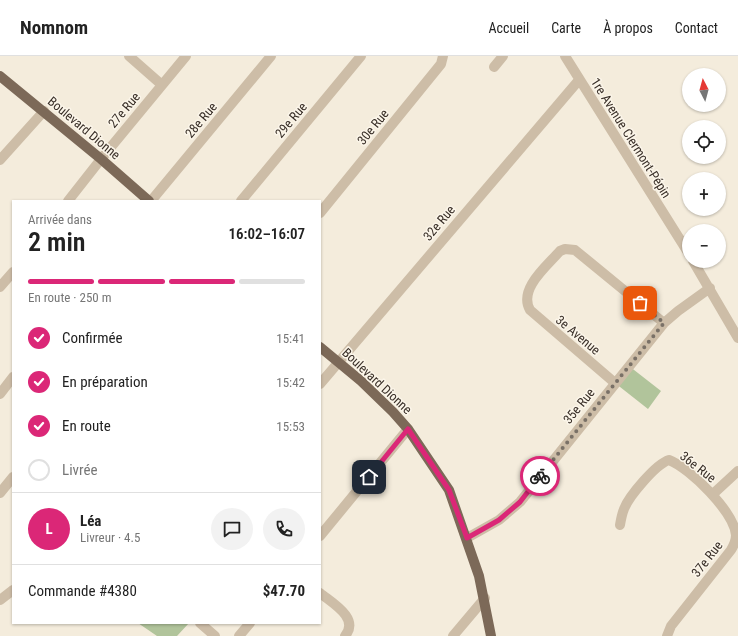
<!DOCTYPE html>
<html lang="fr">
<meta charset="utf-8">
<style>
:root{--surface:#fff;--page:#f2f2f2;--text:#222;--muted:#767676;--line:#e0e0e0;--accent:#db2777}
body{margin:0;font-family:"Roboto Condensed",sans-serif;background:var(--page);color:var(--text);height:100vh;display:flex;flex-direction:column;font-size:15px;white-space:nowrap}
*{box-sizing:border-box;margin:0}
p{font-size:13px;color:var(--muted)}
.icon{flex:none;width:22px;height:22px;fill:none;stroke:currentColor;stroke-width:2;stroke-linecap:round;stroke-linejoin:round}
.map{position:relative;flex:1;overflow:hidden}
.drawer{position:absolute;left:12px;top:144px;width:309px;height:424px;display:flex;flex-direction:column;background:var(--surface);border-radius:0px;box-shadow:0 1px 3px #0004}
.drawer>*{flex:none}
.needle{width:26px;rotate:354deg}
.buttons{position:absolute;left:682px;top:12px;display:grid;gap:8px}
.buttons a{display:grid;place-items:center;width:44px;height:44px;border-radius:50%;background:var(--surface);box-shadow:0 1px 3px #0004;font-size:20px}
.pin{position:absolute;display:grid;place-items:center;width:34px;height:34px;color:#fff;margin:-17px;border-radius:8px;box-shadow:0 2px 6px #0006}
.courier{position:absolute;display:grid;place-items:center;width:40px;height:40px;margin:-20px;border:3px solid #db2777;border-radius:50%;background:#fff;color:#222;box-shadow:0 1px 5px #0007}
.summary em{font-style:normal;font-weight:600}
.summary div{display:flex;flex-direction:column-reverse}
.summary{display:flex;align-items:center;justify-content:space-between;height:68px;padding:0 16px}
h1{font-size:26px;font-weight:600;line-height:30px}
.bar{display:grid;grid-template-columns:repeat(4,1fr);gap:6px 4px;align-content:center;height:48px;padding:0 16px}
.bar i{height:5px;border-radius:3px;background:var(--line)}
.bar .active{background:var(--accent)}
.bar p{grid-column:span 4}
.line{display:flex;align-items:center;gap:10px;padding:0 16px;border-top:1px solid var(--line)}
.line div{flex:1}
.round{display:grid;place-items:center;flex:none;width:42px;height:42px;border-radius:21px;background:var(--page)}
ol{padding:0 16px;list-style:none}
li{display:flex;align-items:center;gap:12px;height:44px}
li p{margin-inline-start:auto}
li .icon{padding:4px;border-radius:50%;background:var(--accent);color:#fff;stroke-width:4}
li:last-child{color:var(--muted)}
li i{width:22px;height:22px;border:2px solid var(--line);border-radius:50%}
header{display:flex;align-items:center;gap:24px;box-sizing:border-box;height:56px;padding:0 20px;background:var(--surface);border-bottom:1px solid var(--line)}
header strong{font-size:19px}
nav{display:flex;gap:22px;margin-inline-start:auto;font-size:14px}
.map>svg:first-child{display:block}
.green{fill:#b1c49b}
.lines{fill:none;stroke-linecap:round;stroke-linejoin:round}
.minor{stroke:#cdbda7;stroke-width:10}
.major{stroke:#7c6958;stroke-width:10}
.done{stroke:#7a7167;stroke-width:4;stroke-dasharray:0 7.2}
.route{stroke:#db2777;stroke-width:5}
.labels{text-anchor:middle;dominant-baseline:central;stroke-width:3;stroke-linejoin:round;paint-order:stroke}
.street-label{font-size:13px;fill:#392f28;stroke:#fbf5e9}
</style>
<header>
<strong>Nomnom</strong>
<nav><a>Accueil</a><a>Carte</a><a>À propos</a><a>Contact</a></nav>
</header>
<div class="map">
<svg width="738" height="580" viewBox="0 0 738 580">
<rect width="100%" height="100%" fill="#f4ecdc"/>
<path class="green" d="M629 310 661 335 648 353 615 327Z
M138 567H189L177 580H157Z"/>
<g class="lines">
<path class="minor" d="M129 0 162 29
M565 0 689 198
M494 11 503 0
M0 104 44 55
M68 145 101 103 186 0
M151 145 271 0
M241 145 361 0
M320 157 441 8 443 0
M693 205 738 282
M0 231 13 216
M615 327 530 254C518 233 547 210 560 195L565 193 575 194 664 267
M320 328 579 24
M0 338 13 321
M0 437 13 421
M713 438 738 415
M620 469C621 463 622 458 624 453 629 440 656 408 669 404 690 412 734 456 736 479 736 485 734 489 731 494L671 570 667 580
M320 480 408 373
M467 482 499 464 520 446 664 267 678 255 710 232
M320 537C332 547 360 562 345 580
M0 544 13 534
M200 567 215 580
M239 580 250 567
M453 580 485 542"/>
<path class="major" d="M0 20 101 103 149 145
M320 291 361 325 393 356 408 373 449 434 479 520 491 580"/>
</g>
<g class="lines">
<path class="done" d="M540 420 664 267 640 247"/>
<path class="route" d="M369 421 408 373 449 434 467 482 499 464 520 446 540 420"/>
</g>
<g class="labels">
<g class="street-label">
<text transform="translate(124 54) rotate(-50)">27e Rue</text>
<text transform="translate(201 64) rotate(-50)">28e Rue</text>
<text transform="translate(291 64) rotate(-50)">29e Rue</text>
<text transform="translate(373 71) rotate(-51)">30e Rue</text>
<text transform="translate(84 72) rotate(40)">Boulevard Dionne</text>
<text transform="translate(631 82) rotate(58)">1re Avenue Clermont-Pépin</text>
<text transform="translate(439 167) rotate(-50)">32e Rue</text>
<text transform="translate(578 279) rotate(40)">3e Avenue</text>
<text transform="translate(377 325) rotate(43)">Boulevard Dionne</text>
<text transform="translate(579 350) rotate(-51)">35e Rue</text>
<text transform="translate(698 411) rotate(38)">36e Rue</text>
<text transform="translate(707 503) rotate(-52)">37e Rue</text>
</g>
</g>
</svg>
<div class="buttons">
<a><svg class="needle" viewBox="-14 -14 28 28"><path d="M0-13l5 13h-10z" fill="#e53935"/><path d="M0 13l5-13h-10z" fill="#767676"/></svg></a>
<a><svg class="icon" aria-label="locate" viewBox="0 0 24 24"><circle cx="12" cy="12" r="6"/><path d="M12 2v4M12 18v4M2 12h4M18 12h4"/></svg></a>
<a>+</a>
<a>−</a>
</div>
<div class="pin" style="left:640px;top:247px;background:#ea580c"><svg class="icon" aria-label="bag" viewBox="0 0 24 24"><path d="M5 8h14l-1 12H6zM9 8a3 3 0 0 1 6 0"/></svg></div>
<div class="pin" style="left:369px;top:421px;background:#1f2937"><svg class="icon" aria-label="home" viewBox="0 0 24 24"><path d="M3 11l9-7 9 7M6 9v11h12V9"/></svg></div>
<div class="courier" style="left:540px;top:420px"><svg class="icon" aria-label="bike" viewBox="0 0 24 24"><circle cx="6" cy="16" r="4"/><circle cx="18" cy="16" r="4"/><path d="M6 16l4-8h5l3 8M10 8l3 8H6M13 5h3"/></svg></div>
<section class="drawer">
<div class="summary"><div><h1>2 min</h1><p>Arrivée dans</p></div><em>16:02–16:07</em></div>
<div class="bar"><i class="active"></i><i class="active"></i><i class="active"></i><i></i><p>En route · 250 m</p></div>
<ol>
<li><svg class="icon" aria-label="check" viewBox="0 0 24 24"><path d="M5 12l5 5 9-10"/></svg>Confirmée<p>15:41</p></li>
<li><svg class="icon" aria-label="check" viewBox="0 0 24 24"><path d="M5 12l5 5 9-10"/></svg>En préparation<p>15:42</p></li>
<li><svg class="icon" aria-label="check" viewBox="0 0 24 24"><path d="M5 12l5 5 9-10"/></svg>En route<p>15:53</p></li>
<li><i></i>Livrée</li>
</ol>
<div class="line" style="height:72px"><b class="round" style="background:var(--accent);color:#fff">L</b><div><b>Léa</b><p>Livreur · 4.5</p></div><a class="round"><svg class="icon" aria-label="chat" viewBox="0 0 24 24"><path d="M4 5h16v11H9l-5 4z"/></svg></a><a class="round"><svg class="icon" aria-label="phone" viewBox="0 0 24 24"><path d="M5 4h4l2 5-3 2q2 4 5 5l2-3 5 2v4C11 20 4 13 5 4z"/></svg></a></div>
<div class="line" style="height:52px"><div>Commande #4380</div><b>$47.70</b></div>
</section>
</div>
